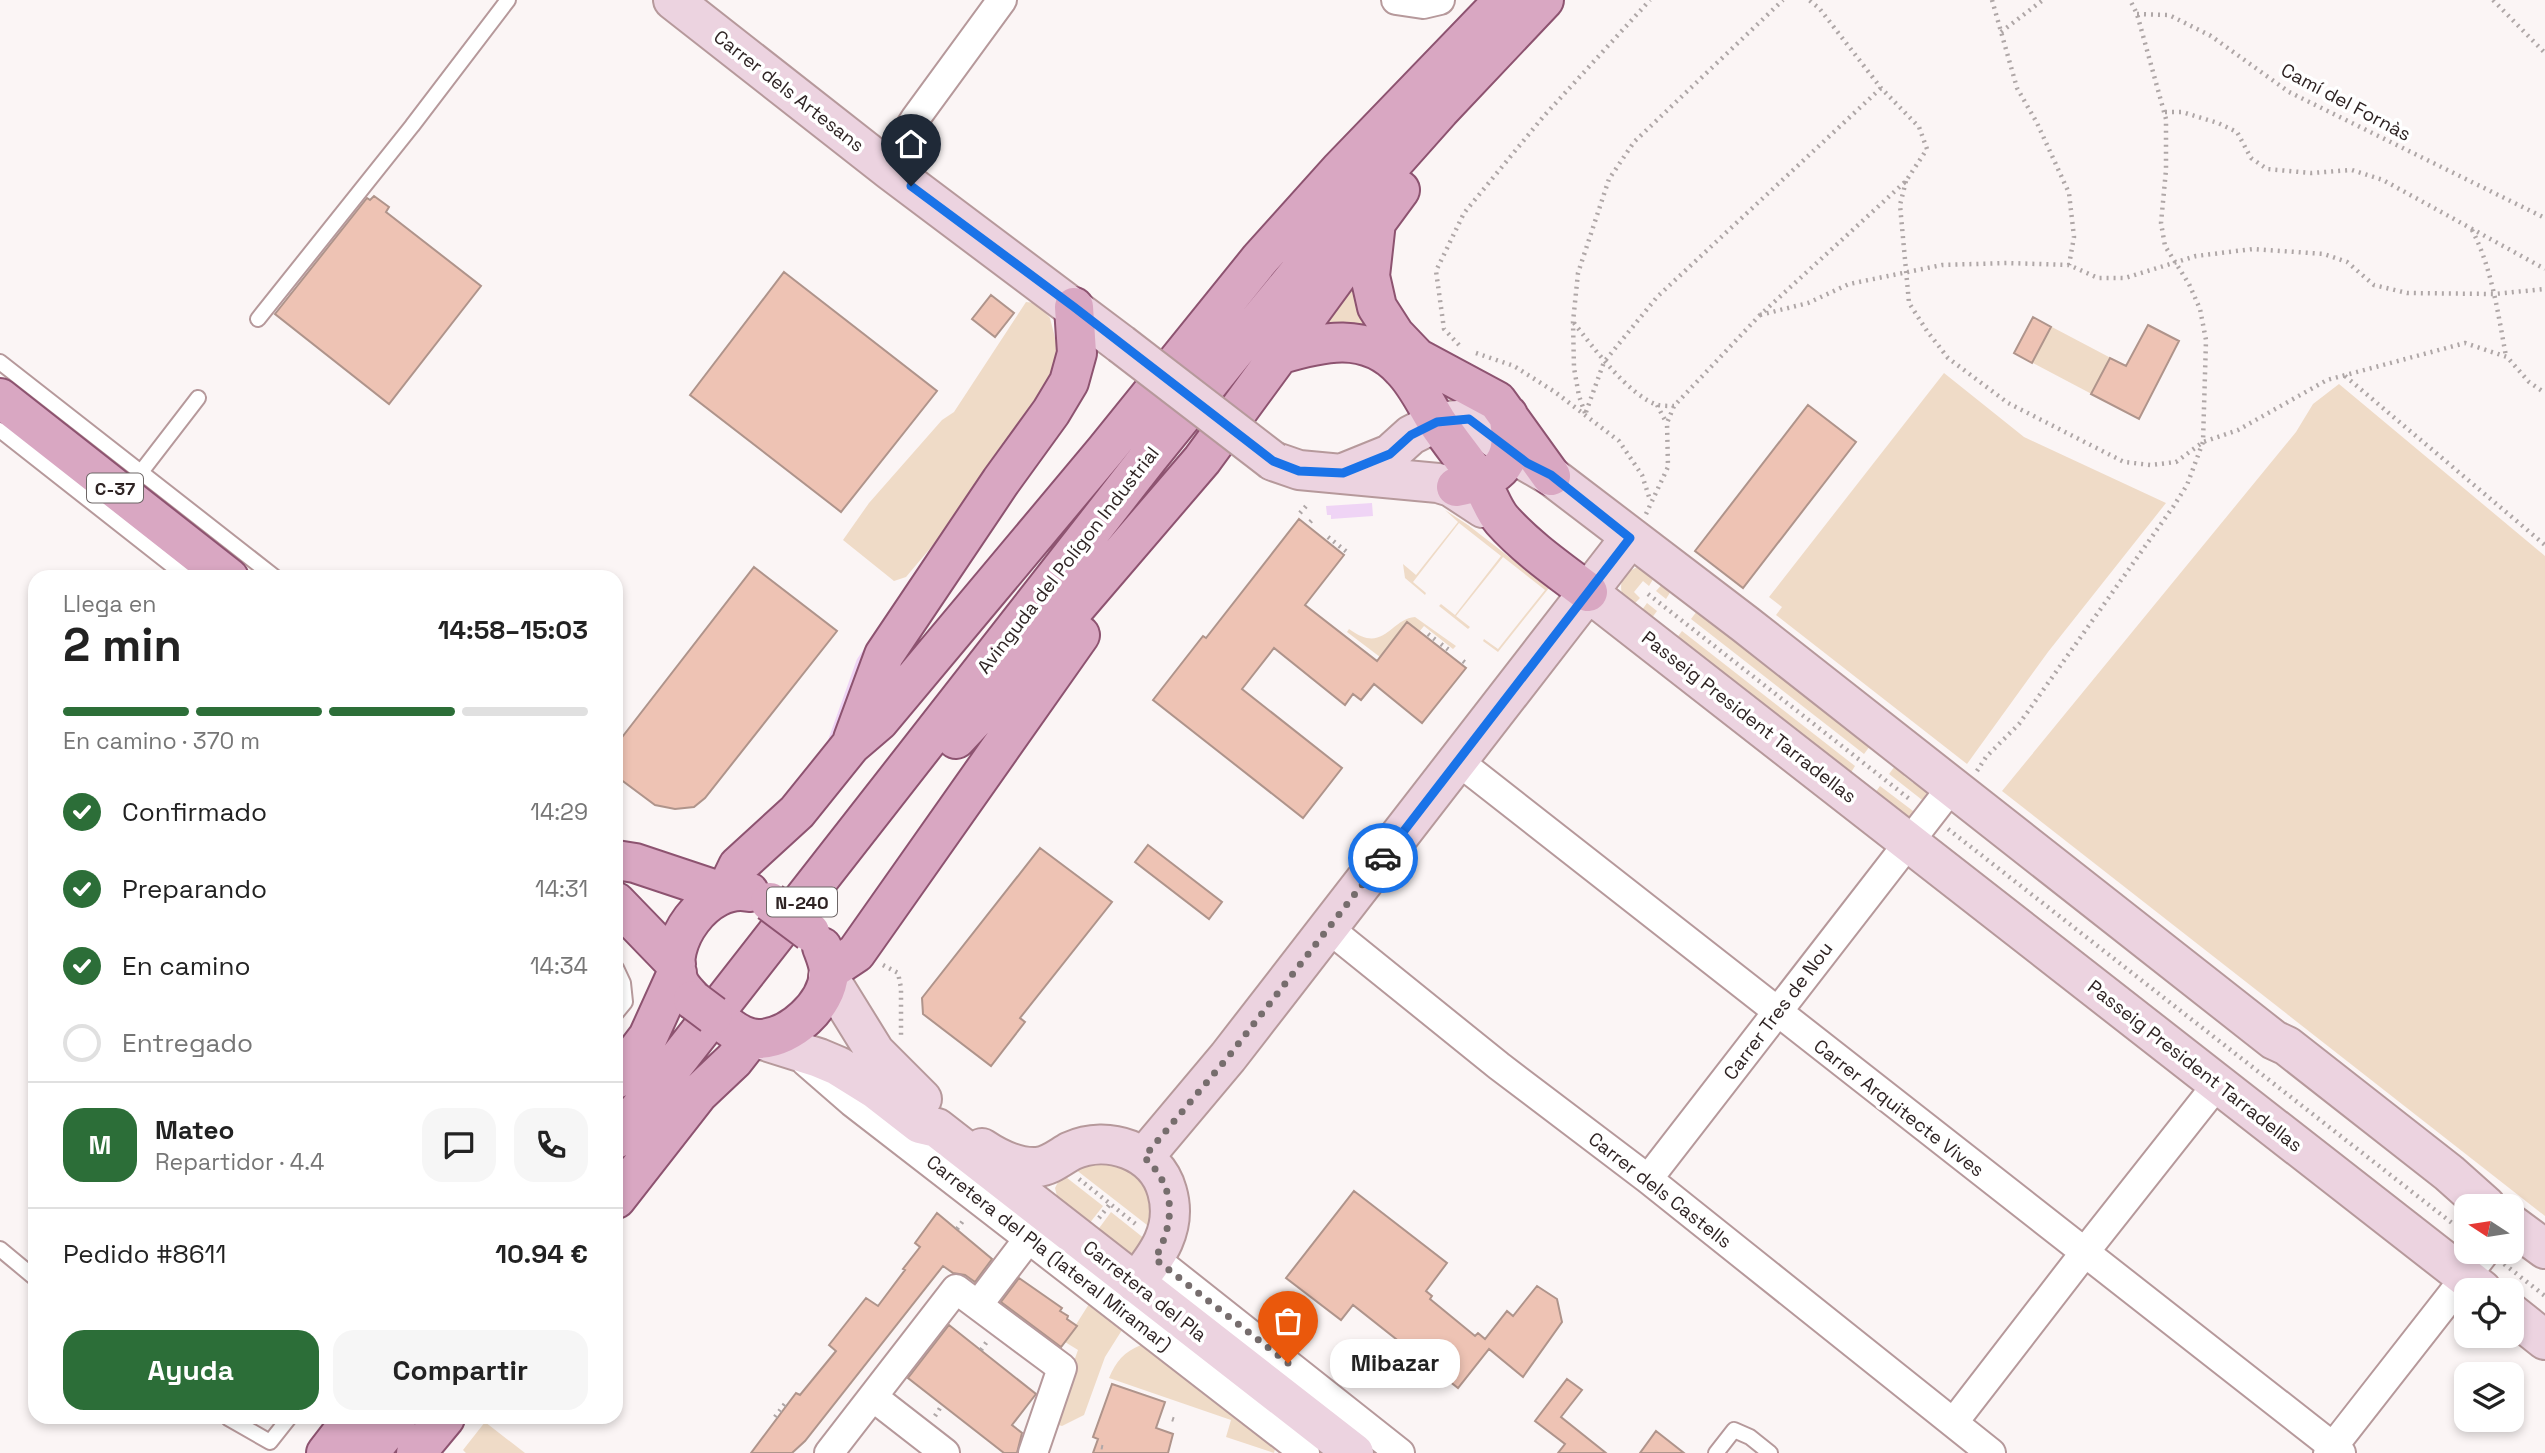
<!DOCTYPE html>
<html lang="es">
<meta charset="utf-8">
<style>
:root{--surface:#fff;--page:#f6f6f6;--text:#222;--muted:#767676;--line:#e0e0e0;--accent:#2c6e38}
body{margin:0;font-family:"Space Grotesk",sans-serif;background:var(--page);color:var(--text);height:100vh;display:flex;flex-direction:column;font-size:26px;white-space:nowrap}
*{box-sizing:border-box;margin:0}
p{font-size:23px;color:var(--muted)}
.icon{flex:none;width:38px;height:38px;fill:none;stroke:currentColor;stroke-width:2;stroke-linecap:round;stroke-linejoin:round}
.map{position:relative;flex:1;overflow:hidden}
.sheet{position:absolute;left:28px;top:570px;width:595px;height:854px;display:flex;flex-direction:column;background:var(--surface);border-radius:21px;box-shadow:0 4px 10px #0003}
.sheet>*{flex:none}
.needle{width:46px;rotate:282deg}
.controls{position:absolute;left:2454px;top:1194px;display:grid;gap:14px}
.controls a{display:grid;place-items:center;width:70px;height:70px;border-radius:14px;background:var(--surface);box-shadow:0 4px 10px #0003;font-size:35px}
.pin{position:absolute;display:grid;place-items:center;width:60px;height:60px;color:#fff;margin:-72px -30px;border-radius:50% 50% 50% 0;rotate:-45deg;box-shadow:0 0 7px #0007}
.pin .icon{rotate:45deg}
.courier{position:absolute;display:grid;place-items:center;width:70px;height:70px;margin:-35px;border:5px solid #1a73e8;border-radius:50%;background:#fff;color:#222;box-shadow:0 2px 9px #0007}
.bubble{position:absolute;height:49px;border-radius:21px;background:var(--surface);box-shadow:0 4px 10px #0003;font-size:23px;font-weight:700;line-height:49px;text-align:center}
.overview em{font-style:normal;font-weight:700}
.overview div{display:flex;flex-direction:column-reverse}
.overview{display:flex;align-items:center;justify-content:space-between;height:119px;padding:0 35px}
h1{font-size:46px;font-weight:700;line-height:52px}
.bar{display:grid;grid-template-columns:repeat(4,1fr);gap:10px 7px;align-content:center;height:84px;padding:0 35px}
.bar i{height:9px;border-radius:5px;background:var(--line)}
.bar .current{background:var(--accent)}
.bar p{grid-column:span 4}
.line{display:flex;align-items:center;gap:18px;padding:0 35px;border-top:2px solid var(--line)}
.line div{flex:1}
.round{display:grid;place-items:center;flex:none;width:74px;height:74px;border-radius:21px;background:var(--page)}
ol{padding:0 35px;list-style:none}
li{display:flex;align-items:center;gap:21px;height:77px}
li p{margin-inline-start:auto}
li .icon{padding:7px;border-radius:50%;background:var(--accent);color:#fff;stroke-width:4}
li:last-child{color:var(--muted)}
li i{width:38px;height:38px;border:4px solid var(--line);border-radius:50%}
.primary-button{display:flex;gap:14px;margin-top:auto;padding:14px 35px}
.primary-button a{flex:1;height:80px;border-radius:21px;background:var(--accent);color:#fff;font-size:28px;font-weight:700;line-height:80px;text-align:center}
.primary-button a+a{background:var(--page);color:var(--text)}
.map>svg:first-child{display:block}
.green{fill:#efdbc7}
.water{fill:#efd4f5}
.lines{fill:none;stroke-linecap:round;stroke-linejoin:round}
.stream{stroke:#efd4f5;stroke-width:7}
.building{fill:#eec3b4;stroke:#af948b;stroke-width:2}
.lane-casing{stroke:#b6999b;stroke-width:18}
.street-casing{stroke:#b6999b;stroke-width:32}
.secondary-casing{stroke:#b6999b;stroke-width:42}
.primary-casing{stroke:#8d5370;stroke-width:42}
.path{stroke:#afa7a7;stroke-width:4.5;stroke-dasharray:2 5;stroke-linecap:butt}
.lane{stroke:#fff;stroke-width:14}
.street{stroke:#fff;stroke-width:28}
.secondary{stroke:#ecd3e0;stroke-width:38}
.primary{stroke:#d9a7c2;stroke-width:38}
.secondary-bridge-casing{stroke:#b6999b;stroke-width:42;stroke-linecap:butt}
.primary-bridge-casing{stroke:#8d5370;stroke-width:42;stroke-linecap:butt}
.secondary-bridge{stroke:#ecd3e0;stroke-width:38}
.primary-bridge{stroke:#d9a7c2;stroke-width:38}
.done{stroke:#766d6d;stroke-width:7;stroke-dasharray:0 12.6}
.route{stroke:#1a73e8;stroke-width:9}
.labels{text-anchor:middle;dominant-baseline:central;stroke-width:7;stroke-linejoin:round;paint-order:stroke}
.shield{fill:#fff;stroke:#6d6666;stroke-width:2}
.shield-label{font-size:18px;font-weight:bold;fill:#2f2424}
.street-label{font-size:19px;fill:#2f2424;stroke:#fff}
</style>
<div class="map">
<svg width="2545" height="1453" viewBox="0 0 2545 1453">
<rect width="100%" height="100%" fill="#fbf5f5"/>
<path class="green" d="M1359 260 1378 334 1307 332Z
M1026 302 1036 303 1050 318 1057 346 1056 366 1043 399 933 545 906 577 894 581 843 540 869 503 942 420 954 412Z
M2033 317 2126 366 2148 325 2179 341 2139 419 2014 353Z
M1944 373 2024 437 2166 503 2048 652 1967 764 1776 615 1782 607 1769 597Z
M2339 384 2545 556V1216L2002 791 2296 432 2313 404Z
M1445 510 1468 525 1549 588 1498 652 1483 641 1484 639 1498 649 1545 590 1503 557 1456 616 1470 627 1468 629 1439 606 1441 604 1455 615 1501 556 1459 523 1413 582 1426 593 1425 595 1405 578 1403 564 1416 575 1458 522Z
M1640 566 1658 571 1649 586 1643 581 1634 592 1640 598 1628 610C1619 591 1615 575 1640 566Z
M1667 579 1909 768 1904 776 1913 783 1919 776 1927 787 1926 803 1889 774 1895 766 1870 746 1864 754 1691 619 1697 611 1671 591 1666 599 1656 591Z
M1647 603 1657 611 1651 619 1676 639 1682 631 1855 766 1850 774 1875 793 1880 786 1917 814 1905 819 1889 813 1895 806 1885 799 1880 806 1637 617Z
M1415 617 1456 646 1453 649 1424 626 1419 632 1407 623 1380 657 1347 632 1349 629C1384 655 1390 619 1415 617Z
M1103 1158 1149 1182 1156 1232 1075 1169Z
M1062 1174 1103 1206 1089 1224 1058 1200 1055 1188Z
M1111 1212 1150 1243 1134 1255 1129 1254 1097 1231Z
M1089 1304 1122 1330 1105 1357 1084 1415 1062 1426 1052 1423 1078 1350 1065 1342Z
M1141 1345 1275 1449 1274 1453 1226 1437 1231 1420 1109 1378C1116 1361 1124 1352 1141 1345Z
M485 1422 525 1453H466L463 1450Z"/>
<path class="water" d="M1372 503 1373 516 1331 519V515H1327L1326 506Z"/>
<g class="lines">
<path class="stream" d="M830 745 860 661 866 652"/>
</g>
<path class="building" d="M374 196 389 207 386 212 481 286 389 404 275 314 367 198 370 200Z
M784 272 937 391 841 512 690 395Z
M991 295 1014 313 995 337 972 319Z
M2033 317 2051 327 2032 363 2014 353Z
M2148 325 2179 341 2139 419 2091 394 2110 358 2126 366Z
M1808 405 1856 442 1743 588 1695 551Z
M1299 519 1344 555 1305 605 1377 661 1407 622 1466 668 1422 723 1374 684 1361 700 1353 694 1345 705 1274 648 1242 689 1342 768 1303 818 1153 700 1203 636 1206 638Z
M754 567 837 631 705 798 694 807 675 809 655 805 616 776V745Z
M1148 845 1222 902 1209 919 1135 862Z
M1040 848 1112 902 1020 1018 1025 1022 991 1066 923 1014 922 998Z
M1354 1191 1447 1263 1426 1291 1432 1296 1430 1299 1475 1336 1478 1333 1485 1339 1507 1311 1513 1316 1537 1286 1557 1299 1562 1322 1523 1377 1489 1349 1458 1388 1353 1305 1341 1320 1286 1278Z
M937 1213 992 1259 975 1282 965 1275 953 1273 943 1266 805 1441 792 1453H751L796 1393 800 1395 836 1351 829 1345 866 1298 878 1306 905 1270 903 1269 920 1247 915 1243Z
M1019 1278 1062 1308 1060 1311 1068 1316 1067 1319 1077 1326 1061 1347 1001 1302Z
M949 1325 1036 1394 1012 1425 1022 1433 1017 1453H1004L908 1378Z
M1567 1379 1582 1390 1561 1417 1606 1453H1558L1565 1444 1535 1421Z
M1112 1384 1165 1402 1156 1428 1173 1434 1168 1453H1093L1098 1439 1093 1437Z
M1656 1431 1684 1453H1640Z"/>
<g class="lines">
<defs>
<path id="lane" d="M258 319 412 126 508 0
M0 362 276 578
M0 430 188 578
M141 472 198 398
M616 968 623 983 625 1002 616 1013
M0 1249 35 1278
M228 1418 270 1442 289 1418
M1716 1453 1734 1430 1750 1437 1770 1453"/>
<path id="street" d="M1396 0 1423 4 1440 0
M885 166 915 119 1002 0
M1458 761 2341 1453
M1328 928 1499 1066 1648 1179 1991 1453
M806 1062 852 1102 1305 1453
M1648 1179 1951 788
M2091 1244 2208 1096
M1155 1259 1400 1453
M978 1305 1029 1238
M873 1397 945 1453
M1960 1414 2079 1260
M829 1453 956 1289 1062 1368 1033 1453
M2328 1453 2486 1251"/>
<path id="secondary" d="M673 0 891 171 1121 344
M1273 461 1299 470 1438 483 1451 487 1483 508
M1343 473 1390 454 1411 435 1437 422 1469 419 1527 462 1551 476 1745 624 2260 1029 2274 1040 2287 1046 2449 1173 2486 1206
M1588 592 2482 1290
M828 976 875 1052 922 1099
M759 1039 819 1058 838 1066 875 1089 920 1124 937 1128 1354 1453
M982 1148C997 1158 1018 1168 1037 1167 1050 1166 1060 1157 1071 1151 1108 1134 1156 1151 1167 1191 1178 1229 1157 1256 1135 1283
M1144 1157 1228 1057 1630 538
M2511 1224 2545 1249
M2511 1313 2545 1340"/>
<path id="primary" d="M1376 222 1370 276 1377 307 1395 335 1417 358 1497 401 1551 476
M1278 355C1321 342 1367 330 1402 369 1417 384 1426 405 1437 422 1451 443 1467 462 1481 483 1489 495 1493 510 1502 520 1527 548 1559 570 1588 592
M0 398 229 578
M1456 487C1501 479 1518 461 1508 415
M853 739 884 655 1001 481 1051 412 1069 382 1077 353 1074 307
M956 739 1039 650 1202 460 1400 190
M616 860 635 863 725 893
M725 893 738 866 797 812 851 745 879 721 1105 451 1260 259 1340 170 1504 0
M616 902 676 964
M829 971 856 953 1080 635
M693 1000C688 994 682 989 679 982 662 944 707 883 749 892
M729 1027C737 1033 747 1039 759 1039 791 1038 827 1005 829 973 829 964 825 955 822 947
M616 1079 648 1037 677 973
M616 1139 1149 457 1254 327 1343 219 1440 110 1544 0
M616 1199 698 1094 734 1060 751 1038
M326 1453 353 1418
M369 1453 397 1418
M416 1453 445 1418"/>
</defs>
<use href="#lane" class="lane-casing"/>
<use href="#street" class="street-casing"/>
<use href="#secondary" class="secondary-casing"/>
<use href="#primary" class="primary-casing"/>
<path class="path" d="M1992 0 2017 88 2037 123 2069 193 2074 237 2069 265
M2493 0 2545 53
M2137 14 2169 15 2211 36 2289 92 2545 218
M2001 32 2043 0
M2165 112H2182L2218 123 2237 132 2251 158 2267 169 2311 173 2352 170 2383 180 2545 269
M1906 181 1900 205 1909 303 1927 331 1948 358 2008 403 2124 462 2151 465 2176 462 2203 442 2238 430 2327 380 2465 343 2507 357 2529 382 2545 393
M2472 230C2492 268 2498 314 2506 356
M1760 315 1808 303 1849 284 1942 265 2007 263 2069 265 2098 278H2125L2196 256 2253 249 2324 254 2347 262 2374 285 2407 293 2494 294 2545 289
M1574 323C1592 346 1630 397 1658 405 1663 406 1669 406 1674 406
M1459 345 1444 329 1436 271 1464 213 1543 117 1650 0
M1476 353 1514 366 1555 392 1619 441 1642 475 1650 500
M2345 376 2545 545
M1657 405 1666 422
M1586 412 1604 362 1657 297 1881 88
M1585 413 1579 396 1574 368 1573 322 1578 273 1609 179 1634 142 1783 0
M1300 513 1307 505
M1646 514 1668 467 1667 423 1674 406 1760 315 1906 181 1927 149 1919 127 1881 88 1819 8 1809 0
M1310 522 1313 519
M1328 537 1347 552
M1648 594 1912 801
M1428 634 1437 641
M1441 644 1449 650
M1463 661 1467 664
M1977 771 1986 757 2019 724 2173 507 2187 485 2203 442 2206 340 2200 309 2189 284 2165 246 2161 223 2166 170V119L2137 14 2130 0
M1948 829 2466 1234
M883 965 898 973 901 988V1035
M1079 1179 1138 1226
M1099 1218 1110 1204
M957 1229 965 1218
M2504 1264 2545 1296
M981 1350 988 1340
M935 1416 942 1405
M775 1417 787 1401
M1172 1419 1178 1421
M1101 1447 1106 1448"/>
<use href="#lane" class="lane"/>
<use href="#street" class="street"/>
<use href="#secondary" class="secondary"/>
<use href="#primary" class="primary"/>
<defs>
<path id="secondary-bridge" d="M1121 344 1273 461"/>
<path id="primary-bridge" d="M770 902 810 932
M693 1000 713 1015"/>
</defs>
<use href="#secondary-bridge" class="secondary-bridge-casing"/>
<use href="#primary-bridge" class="primary-bridge-casing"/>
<use href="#secondary-bridge" class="secondary-bridge"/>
<use href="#primary-bridge" class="primary-bridge"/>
</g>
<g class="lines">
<path class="done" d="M1288 1363 1155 1259C1175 1221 1177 1188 1144 1157L1228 1057 1383 858"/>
<path class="route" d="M911 186 1074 307 1273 461 1299 471 1343 473 1390 454 1411 435 1437 422 1469 419 1527 463 1551 475 1630 538 1383 858"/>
</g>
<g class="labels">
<g class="shield">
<rect x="87" y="473.5" width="56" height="29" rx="5"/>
<rect x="767" y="887.5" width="70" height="29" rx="5"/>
</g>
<g class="shield-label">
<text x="115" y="488">C-37</text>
<text x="802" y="902">N-240</text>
</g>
<g class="street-label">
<text transform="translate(789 91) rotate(38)">Carrer dels Artesans</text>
<text transform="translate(2346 102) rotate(28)">Camí del Fornàs</text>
<text transform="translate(1068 560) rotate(-52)">Avinguda del Polígon Industrial</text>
<text transform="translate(1749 717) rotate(38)">Passeig President Tarradellas</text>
<text transform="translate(1778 1011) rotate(-53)">Carrer Tres de Nou</text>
<text transform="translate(2195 1066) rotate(38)">Passeig President Tarradellas</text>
<text transform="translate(1899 1108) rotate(38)">Carrer Arquitecte Vives</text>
<text transform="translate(1660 1190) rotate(38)">Carrer dels Castells</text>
<text transform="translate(1049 1253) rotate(38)">Carretera del Pla (lateral Miramar)</text>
<text transform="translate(1145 1291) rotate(38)">Carretera del Pla</text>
</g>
</g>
</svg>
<div class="controls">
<a><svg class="needle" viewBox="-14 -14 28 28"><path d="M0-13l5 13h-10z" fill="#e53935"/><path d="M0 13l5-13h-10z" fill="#767676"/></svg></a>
<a><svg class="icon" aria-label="locate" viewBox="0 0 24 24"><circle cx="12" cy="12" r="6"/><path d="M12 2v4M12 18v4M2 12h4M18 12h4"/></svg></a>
<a><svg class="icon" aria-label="layers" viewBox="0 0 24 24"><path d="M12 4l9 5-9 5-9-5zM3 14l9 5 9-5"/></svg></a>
</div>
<div class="pin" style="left:1288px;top:1363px;background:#ea580c"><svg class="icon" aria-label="bag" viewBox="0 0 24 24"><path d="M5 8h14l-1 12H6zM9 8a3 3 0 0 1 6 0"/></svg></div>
<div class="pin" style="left:911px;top:186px;background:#1f2937"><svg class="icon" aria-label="home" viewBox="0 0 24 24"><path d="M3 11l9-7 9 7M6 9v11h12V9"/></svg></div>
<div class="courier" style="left:1383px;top:858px"><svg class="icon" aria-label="car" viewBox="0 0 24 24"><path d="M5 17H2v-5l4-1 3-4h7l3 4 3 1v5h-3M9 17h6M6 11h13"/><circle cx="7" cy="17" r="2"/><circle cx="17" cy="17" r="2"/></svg></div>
<div class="bubble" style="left:1330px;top:1339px;width:130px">Mibazar</div>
<section class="sheet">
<div class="overview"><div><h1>2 min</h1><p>Llega en</p></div><em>14:58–15:03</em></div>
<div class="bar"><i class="current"></i><i class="current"></i><i class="current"></i><i></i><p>En camino · 370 m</p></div>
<ol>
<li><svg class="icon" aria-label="check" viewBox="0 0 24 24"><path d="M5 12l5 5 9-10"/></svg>Confirmado<p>14:29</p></li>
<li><svg class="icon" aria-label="check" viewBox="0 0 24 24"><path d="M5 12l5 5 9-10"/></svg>Preparando<p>14:31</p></li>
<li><svg class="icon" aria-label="check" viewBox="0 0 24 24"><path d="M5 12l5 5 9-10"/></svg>En camino<p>14:34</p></li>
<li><i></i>Entregado</li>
</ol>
<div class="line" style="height:126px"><b class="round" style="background:var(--accent);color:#fff">M</b><div><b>Mateo</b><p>Repartidor · 4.4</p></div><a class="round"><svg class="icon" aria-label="chat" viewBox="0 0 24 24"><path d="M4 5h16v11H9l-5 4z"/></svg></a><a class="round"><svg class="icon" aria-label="phone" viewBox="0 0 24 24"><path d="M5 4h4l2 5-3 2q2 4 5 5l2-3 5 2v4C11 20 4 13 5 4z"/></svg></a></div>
<div class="line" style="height:91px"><div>Pedido #8611</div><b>10.94 €</b></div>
<div class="primary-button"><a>Ayuda</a><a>Compartir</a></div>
</section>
</div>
